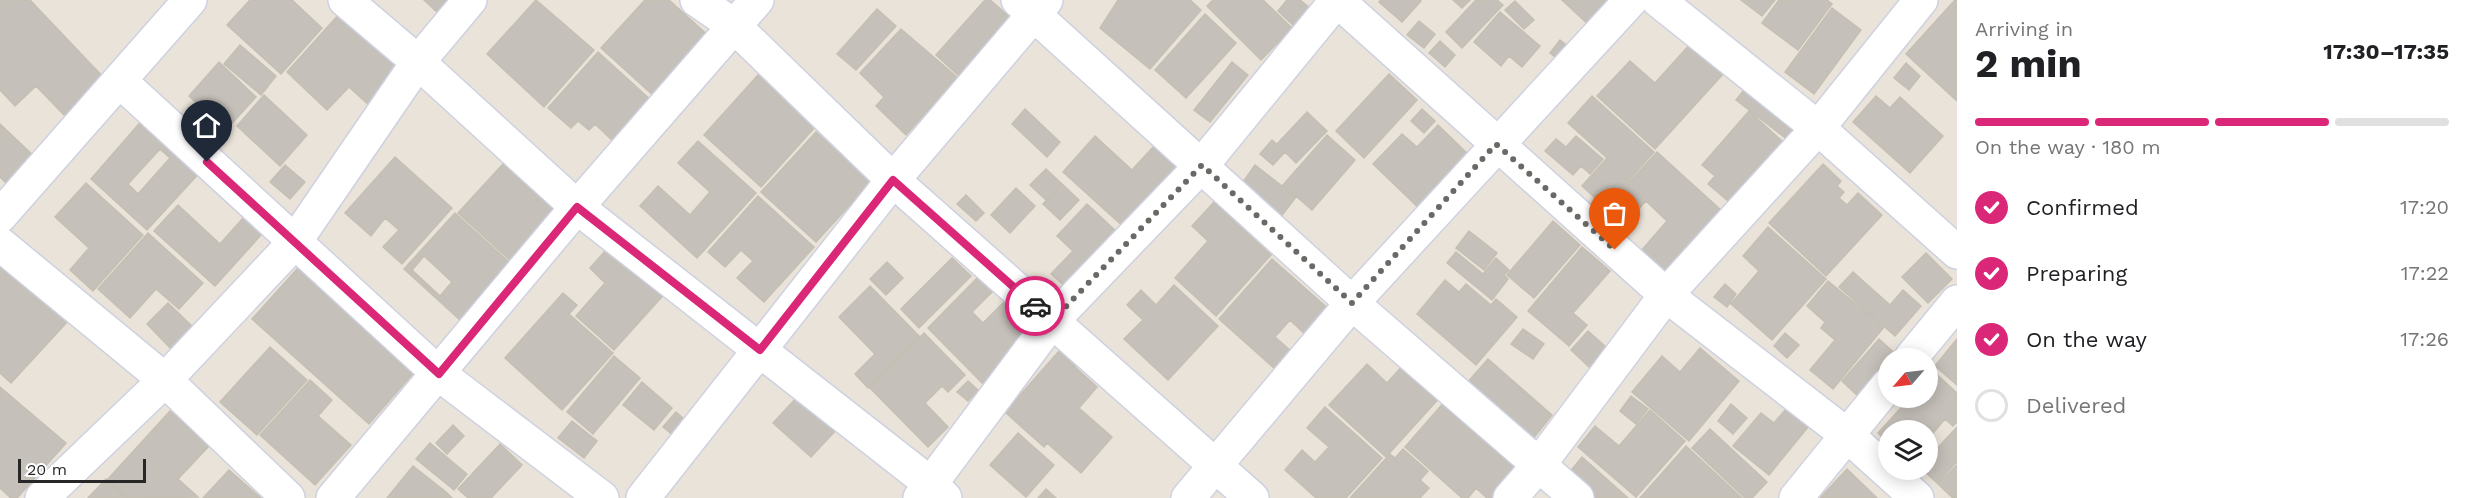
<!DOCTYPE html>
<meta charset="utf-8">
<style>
:root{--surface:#fff;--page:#f2f2f2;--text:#202124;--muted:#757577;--line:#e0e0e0;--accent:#db2777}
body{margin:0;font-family:"Work Sans",sans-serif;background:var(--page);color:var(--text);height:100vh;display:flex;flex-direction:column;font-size:22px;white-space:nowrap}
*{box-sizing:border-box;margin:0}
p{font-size:20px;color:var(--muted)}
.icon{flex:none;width:33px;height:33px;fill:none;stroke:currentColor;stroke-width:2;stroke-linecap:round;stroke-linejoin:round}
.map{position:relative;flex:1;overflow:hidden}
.panel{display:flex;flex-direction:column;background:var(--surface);width:510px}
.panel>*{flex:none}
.needle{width:39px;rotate:242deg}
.controls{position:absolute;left:1878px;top:348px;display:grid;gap:12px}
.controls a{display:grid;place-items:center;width:60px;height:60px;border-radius:50%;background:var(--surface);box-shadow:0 3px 15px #0003;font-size:30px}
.scale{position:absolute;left:18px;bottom:15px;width:128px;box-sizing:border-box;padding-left:6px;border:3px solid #272727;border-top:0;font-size:16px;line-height:21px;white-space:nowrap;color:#272727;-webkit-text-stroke:4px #fff;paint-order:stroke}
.pin{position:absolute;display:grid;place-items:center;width:51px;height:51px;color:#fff;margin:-62px -26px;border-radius:50% 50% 50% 0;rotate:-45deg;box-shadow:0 0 6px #0007}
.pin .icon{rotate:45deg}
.courier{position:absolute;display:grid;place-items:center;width:60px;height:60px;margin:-30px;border:4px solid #db2777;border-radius:50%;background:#fff;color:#222;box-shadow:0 2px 8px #0007}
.overview em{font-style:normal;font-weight:700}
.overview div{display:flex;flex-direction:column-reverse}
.overview{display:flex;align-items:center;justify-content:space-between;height:102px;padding:0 18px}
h1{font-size:39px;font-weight:700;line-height:45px}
.bar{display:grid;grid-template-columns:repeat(4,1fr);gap:9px 6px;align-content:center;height:72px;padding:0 18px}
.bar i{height:8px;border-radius:4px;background:var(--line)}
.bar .current{background:var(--accent)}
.bar p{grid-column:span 4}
ol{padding:0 18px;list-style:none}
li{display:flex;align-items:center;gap:18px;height:66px}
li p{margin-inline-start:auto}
li .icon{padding:6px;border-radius:50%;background:var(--accent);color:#fff;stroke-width:4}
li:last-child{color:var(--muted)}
li i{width:33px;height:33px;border:3px solid var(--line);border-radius:50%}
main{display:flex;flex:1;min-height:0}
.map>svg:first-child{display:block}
.building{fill:#c5c0b9;stroke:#c5bfb3;stroke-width:1.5;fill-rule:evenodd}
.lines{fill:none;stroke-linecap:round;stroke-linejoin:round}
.minor-casing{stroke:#ced1e1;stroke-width:36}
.minor{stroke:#fff;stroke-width:33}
.done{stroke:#6b6965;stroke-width:6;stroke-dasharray:0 10.8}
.route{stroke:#db2777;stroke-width:8}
</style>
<main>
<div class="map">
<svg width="1957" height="498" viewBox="0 0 1957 498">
<rect width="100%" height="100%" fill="#eae3d9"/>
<path class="building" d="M0 0H30L103 77 64 115 36 86 15 106 0 90Z
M250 0H292L322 28 281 74 227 25Z
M424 0H452L439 14Z
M536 0 594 50 544 107 487 54Z
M645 0H669L711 38 656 98 601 48Z
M985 0H990L1011 18 959 76 936 55Z
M1118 0H1190L1201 10 1150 69 1100 28Z
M1213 0H1263L1292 28 1261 60 1207 6Z
M1287 0H1300L1310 8 1294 26 1278 11Z
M1381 0H1420L1421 1 1402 22 1379 2Z
M1453 0H1470L1462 8Z
M1476 0H1497L1503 5 1462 48 1446 32Z
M1562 0H1616L1591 27Z
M1741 0H1775L1762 16Z
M1779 0H1827L1832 4 1798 50 1762 23Z
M1955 0H1957V101L1906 54Z
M1515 1 1534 20 1524 29 1505 10Z
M1832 8 1861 30 1814 94 1785 72Z
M877 9 896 26 856 70 837 54Z
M1500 12 1540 46 1522 67 1509 56 1501 66 1474 42Z
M340 13 404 71 371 107 349 87 327 110 287 72Z
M1205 14 1236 43 1186 98 1155 70Z
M1419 21 1435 34 1424 48 1407 35Z
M901 29 957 77 906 135 876 106 884 97 860 73Z
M1560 40 1572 49 1561 62 1550 53Z
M1440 41 1455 55 1445 67 1429 53Z
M1691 43 1724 73 1655 149 1597 96 1630 61 1655 83Z
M240 45 276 76 261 95 224 64Z
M598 52 653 102 616 144 595 124 589 130 578 121 571 128 548 108Z
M219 62 256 97 226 130 189 96Z
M1232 62 1248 75 1210 122 1194 110Z
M1906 63 1920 76 1909 90 1894 78Z
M1389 74 1417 100 1364 158 1336 131Z
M758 75 815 127 761 187 704 135Z
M1749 84 1801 124 1788 140 1736 100Z
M264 95 307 135 280 166 237 126Z
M1592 96 1654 152 1605 207 1582 186 1607 158 1568 123Z
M1876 96 1890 108 1900 97 1943 136 1910 173 1853 122Z
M1025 109 1060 142 1047 157 1012 124Z
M1422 109 1435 121 1424 133 1411 121Z
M1749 111 1782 141 1728 201 1708 184 1715 176 1702 165Z
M1307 112 1327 131 1296 163 1277 144Z
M144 118 202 170 147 230 91 179ZM160 149 170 158 138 194 128 184Z
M0 124 36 158 9 186 0 177Z
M1438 125 1474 160 1424 213 1373 164 1402 134 1417 147Z
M816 132 871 182 816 242 761 192Z
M1327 135 1355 160 1312 210 1283 185Z
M1095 136 1132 170 1154 146 1180 170 1126 229 1063 172Z
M1576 136 1603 159 1590 174 1581 166 1573 175 1545 151 1556 139 1566 147Z
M1272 140 1285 152 1273 165 1260 154Z
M698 141 756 193 697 258 640 206 658 186 690 215 710 192 678 163Z
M1657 152 1722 211 1665 274 1641 251 1667 221 1646 201 1621 228 1603 211Z
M513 153 568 203 513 263 458 213Z
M395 157 452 208 402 264 383 247 399 230 385 218 371 236 345 213Z
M1823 164 1841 181 1837 186 1844 192 1839 198 1847 205 1858 193 1882 215 1826 276 1769 223Z
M285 165 305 182 290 199 270 182Z
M1255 165 1296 197 1280 218 1240 186Z
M1046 169 1062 184 1047 201 1030 185Z
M86 183 143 235 93 291 70 270 89 248 55 217Z
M1062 184 1079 200 1060 220 1043 204Z
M1016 188 1035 206 1010 233 991 215Z
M966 195 984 213 976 221 957 204Z
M758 196 814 247 764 302 737 278 753 261 741 250 725 267 708 252Z
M1214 202 1271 255 1216 316 1175 278 1208 241 1192 226Z
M1087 204 1119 234 1068 289 1051 274 1073 251 1057 236Z
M178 205 220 244 251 209 270 225 215 286 154 231Z
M455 213 510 263 460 320 404 269ZM424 256 452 282 440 296 412 270Z
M1553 221 1580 245 1534 298 1507 275Z
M1768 227 1826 279 1772 340 1731 304 1759 271 1743 256Z
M1469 231 1497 253 1484 270 1456 248Z
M148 233 203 283 179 309 156 289 130 318 98 289Z
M615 240 668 290 614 350 576 316 605 283 590 268Z
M1582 247 1610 271 1573 313 1587 325 1569 346 1528 311Z
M1456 252 1483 274 1496 258 1509 270 1504 275 1508 279 1492 300 1447 263Z
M1926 253 1952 279 1928 303 1902 277Z
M307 258 422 363 369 424 252 319Z
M952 258 971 276 919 328 901 309Z
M1272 259 1332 312 1309 338 1290 320 1275 337 1291 351 1275 369 1219 319Z
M4 262 68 321 11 383 0 373V266Z
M887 262 903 278 886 295 870 279Z
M1853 272 1890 305 1903 290 1921 306 1895 336 1839 287Z
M981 274 995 289 972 312 983 323 1008 298 1037 327 984 385 928 328Z
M1445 280 1459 292 1466 284 1491 305 1496 299 1517 317 1476 365 1417 314Z
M1828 281 1884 327 1833 389 1810 370 1835 340 1821 328 1825 322 1807 306Z
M1725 284 1736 294 1727 307 1714 297Z
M1174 285 1218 326 1168 380 1124 339 1143 320 1127 305 1141 290 1156 305Z
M870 286 919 336 868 388 855 374 875 354 839 317Z
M563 293 577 305 569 314 613 353 562 410 505 358Z
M168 303 195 329 174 352 147 324Z
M1523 329 1544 344 1533 359 1511 344Z
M1588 331 1607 348 1589 367 1571 350Z
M924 333 965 375 948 392 942 386 925 403 948 427 928 447 870 388Z
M1785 333 1799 345 1787 358 1774 346Z
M1879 339 1900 358H1888V372L1863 401 1842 381Z
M1957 339V385L1935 366Z
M1067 342 1083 358 1075 367 1097 387 1079 408 1112 437 1081 473 1047 443 1044 447 1005 412Z
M270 347 307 380 257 435 220 402Z
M1700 348 1739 381 1689 441 1632 392 1662 356 1680 372Z
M614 356 640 378 593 434 567 412Z
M1488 359 1552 415 1532 440 1466 384Z
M1405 363 1441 396 1386 457 1329 405 1367 364 1387 383Z
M1933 371 1957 393V422L1953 426 1945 419 1928 439V430H1888V443L1878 433 1910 398H1928V378Z
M310 380 332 400 318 416 351 445 315 485 260 435Z
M968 381 978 390 968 401 957 392Z
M642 382 672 408 654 430 623 405Z
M0 387 66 443 17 498H11L0 488Z
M799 395 837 429 811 457 773 423Z
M1631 396 1648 409 1636 424 1620 411Z
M1446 400 1522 468 1495 498H1487L1476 488 1468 498H1462L1405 447Z
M1731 404 1747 418 1733 434 1718 421Z
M1325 407 1382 458 1346 498H1316L1285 470 1302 450 1315 462 1329 447 1307 428Z
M1786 409 1808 427 1769 475 1733 446 1761 413 1774 423Z
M1650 410 1685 441 1636 497 1578 447 1595 426 1619 446Z
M170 411 209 446 178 479 198 497 128 498 108 479Z
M676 412 691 425 679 440 663 427Z
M572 421 597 441 584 458 558 438Z
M453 425 464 436 447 454 436 443Z
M1957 427V462L1937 483 1923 470H1928V458Z
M1710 429 1767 482 1752 498H1745L1692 448Z
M1018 433 1054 465 1026 497 990 465Z
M430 443 467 474 454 490 416 459Z
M500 444 522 465 491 498H468L458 489Z
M1686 446 1742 498H1640Z
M1403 449 1428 471 1420 480 1429 488 1420 498H1350L1390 454 1395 458Z
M1582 457 1628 498H1585L1564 479Z
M1957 465V498H1953L1938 484Z
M413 466 446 492 452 498H387Z
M1847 469 1877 498H1820Z
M229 470 261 498H203Z
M106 479 126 498H88Z
M1046 489 1056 498H1038Z"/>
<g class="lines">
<defs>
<path id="minor" d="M345 0 418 62 577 207 932 485 945 498
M697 0 733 25 893 180 1252 498
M1018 0 1352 303 1577 498
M1337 0 1666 295 1847 435 1917 498
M1658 0 1818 128 1957 252
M121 82 439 374 602 498
M0 216 190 0
M0 244 165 380 288 498
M1911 358 1957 302
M42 498 165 380 294 243 418 62 470 0
M333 498 577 207 757 0
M643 498 893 180 1046 0
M920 498 1052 321 1202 165 1337 0
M1188 498 1352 303 1631 0
M1510 498 1538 466 1666 295 1818 128 1921 0
M1796 498 1888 385"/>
</defs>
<use href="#minor" class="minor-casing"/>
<use href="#minor" class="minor"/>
</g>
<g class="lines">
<path class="done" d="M1035 306 1052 321 1202 165 1352 303 1496 144 1615 250"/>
<path class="route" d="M207 162 439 374 577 207 760 350 893 180 1035 306"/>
</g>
</svg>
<div class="controls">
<a><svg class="needle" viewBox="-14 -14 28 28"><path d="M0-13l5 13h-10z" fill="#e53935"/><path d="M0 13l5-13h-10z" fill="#757577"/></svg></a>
<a><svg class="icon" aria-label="layers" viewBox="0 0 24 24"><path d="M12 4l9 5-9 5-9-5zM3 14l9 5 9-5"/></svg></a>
</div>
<div class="scale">20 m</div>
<div class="pin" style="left:1615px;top:250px;background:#ea580c"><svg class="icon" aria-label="bag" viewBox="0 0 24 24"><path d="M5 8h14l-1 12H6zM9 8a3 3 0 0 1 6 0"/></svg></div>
<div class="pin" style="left:207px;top:162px;background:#1f2937"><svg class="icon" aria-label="home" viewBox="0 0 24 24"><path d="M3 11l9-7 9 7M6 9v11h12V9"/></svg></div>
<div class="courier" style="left:1035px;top:306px"><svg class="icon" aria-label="car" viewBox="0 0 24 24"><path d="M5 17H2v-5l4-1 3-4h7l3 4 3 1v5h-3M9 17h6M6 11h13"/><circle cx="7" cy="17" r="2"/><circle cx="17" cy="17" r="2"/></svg></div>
</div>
<section class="panel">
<div class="overview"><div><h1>2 min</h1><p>Arriving in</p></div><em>17:30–17:35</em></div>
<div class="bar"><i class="current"></i><i class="current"></i><i class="current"></i><i></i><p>On the way · 180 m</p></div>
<ol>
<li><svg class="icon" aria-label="check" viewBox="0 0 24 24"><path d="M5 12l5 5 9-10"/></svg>Confirmed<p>17:20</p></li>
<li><svg class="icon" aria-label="check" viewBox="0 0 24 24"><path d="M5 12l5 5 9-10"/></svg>Preparing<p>17:22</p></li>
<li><svg class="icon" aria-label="check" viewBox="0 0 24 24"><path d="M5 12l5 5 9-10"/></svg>On the way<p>17:26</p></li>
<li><i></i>Delivered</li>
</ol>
</section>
</main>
